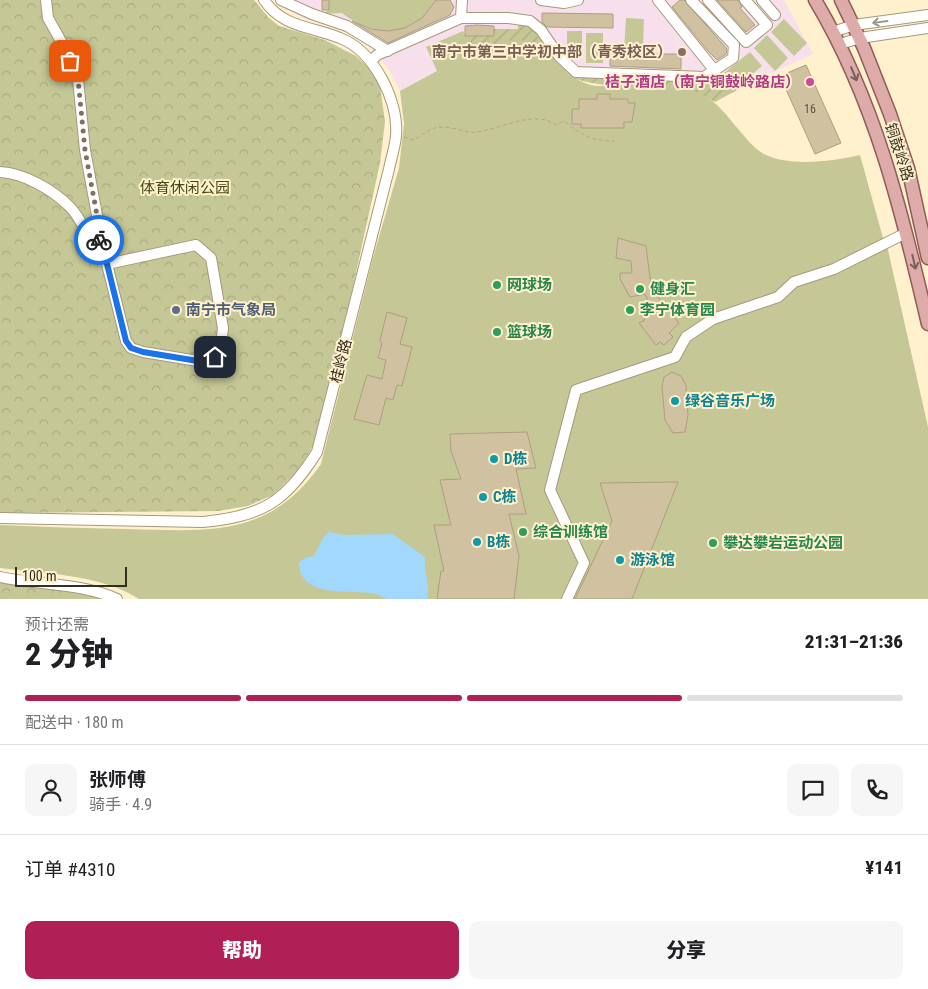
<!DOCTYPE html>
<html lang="zh">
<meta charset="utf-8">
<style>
:root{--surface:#fff;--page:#f6f6f6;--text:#202124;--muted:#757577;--line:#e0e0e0;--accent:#b02054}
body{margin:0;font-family:"Roboto Condensed","Noto Sans SC",sans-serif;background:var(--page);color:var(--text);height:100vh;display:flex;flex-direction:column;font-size:19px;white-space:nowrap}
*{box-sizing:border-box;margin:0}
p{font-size:16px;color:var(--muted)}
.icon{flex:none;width:28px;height:28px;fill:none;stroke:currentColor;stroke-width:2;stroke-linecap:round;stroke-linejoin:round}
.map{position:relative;height:599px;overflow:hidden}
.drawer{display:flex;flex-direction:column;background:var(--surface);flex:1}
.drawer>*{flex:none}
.scale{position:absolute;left:15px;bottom:12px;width:112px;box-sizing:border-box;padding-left:5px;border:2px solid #352f22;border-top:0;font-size:14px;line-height:18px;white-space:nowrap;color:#352f22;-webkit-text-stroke:4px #fff0ce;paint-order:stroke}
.pin{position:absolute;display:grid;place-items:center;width:42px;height:42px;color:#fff;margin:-21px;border-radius:10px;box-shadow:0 2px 8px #0006}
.courier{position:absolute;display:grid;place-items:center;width:50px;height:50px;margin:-25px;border:4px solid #1a73e8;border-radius:50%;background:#fff;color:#222;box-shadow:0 1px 6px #0007}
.head em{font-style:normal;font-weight:800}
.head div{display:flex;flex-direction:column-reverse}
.head{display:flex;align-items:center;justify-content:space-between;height:85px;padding:0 25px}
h1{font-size:32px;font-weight:800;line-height:38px}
.bar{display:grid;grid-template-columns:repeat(4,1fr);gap:8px 5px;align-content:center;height:60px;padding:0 25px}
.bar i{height:6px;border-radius:4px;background:var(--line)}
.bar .active{background:var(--accent)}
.bar p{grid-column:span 4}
.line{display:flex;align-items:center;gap:12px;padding:0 25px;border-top:1px solid var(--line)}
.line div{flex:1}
.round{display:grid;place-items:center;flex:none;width:52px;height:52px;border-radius:10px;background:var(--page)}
.cta{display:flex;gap:10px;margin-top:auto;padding:10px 25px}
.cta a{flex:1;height:58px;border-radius:10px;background:var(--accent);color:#fff;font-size:20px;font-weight:800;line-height:58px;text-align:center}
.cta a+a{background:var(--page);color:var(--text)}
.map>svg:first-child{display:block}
.education{fill:#f7e0eb}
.forest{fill:url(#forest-crowns)}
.garden{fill:url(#garden-furrows)}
.pitch{fill:#c5c896}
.water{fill:#a1d8fb}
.building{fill:#d0c1a1;stroke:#ad9e7f}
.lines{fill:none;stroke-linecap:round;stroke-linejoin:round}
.minor-casing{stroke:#a7997a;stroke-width:12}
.major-casing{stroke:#935b55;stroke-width:15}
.path{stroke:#b2a68c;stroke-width:1;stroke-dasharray:4 2.5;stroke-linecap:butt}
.minor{stroke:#fff;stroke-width:10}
.major{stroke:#dcabaa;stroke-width:12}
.oneway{stroke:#9a9790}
.oneway2{stroke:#786158}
.done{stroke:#7c735e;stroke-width:5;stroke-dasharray:0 9}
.route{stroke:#1a73e8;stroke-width:6}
.education-dot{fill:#8d6e63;stroke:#fff0ce;stroke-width:2}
.hotel-dot{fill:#d1479c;stroke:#fff0ce;stroke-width:2}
.leisure-dot{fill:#2e9e5b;stroke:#fff0ce;stroke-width:2}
.service-dot{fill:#5c6f8a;stroke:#fff0ce;stroke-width:2}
.culture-dot{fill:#0f9aa8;stroke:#fff0ce;stroke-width:2}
.labels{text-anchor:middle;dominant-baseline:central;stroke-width:4;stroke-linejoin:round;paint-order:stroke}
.number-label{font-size:12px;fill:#5c5442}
.education-label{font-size:15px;font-weight:bold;fill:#785e54;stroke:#fff0ce;text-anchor:end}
.hotel-label{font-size:15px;font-weight:bold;fill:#b23c85;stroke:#fff0ce;text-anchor:end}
.street-label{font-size:15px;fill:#352f22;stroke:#fff0ce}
.park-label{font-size:15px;fill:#474913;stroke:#fff0ce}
.leisure-label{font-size:15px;font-weight:bold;fill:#27864d;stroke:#fff0ce;text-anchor:start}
.service-label{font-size:15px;font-weight:bold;fill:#4e5e75;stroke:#fff0ce;text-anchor:start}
.culture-label{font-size:15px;font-weight:bold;fill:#0d838f;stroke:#fff0ce;text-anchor:start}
</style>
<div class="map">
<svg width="928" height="599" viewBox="0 0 928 599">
<defs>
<pattern id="forest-crowns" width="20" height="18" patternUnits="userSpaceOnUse" patternTransform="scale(1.25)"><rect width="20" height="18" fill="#c5c896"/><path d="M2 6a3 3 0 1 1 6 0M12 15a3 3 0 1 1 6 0" fill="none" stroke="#aaac81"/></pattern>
<pattern id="garden-furrows" width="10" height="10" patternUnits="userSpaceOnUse" patternTransform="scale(1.25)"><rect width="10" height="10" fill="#c5c896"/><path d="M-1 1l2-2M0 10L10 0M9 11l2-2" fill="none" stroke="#aaac81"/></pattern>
</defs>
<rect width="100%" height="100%" fill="#fff0ce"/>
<path class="education" d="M276 0H784L813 54 737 89 715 102 699 93 675 88 573 78 549 51 413 84 400 91 388 68 372 49 349 33 301 17 279 5Z"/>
<path class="forest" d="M0 0H254L268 17 279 26 325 40 356 56 370 69 380 86 385 122 380 163 352 291 313 446 299 470 273 495 248 506 218 511 0 513Z
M0 580 80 592 102 599H0Z"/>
<path class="garden" d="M518 23C535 25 541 38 549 51L542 45 487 47 473 54 465 36H494V29H518Z
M719 72 737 90 715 102C671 75 619 95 573 78L670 79Z"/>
<path class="pitch" d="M329 0H436C432 6 427 14 421 19 397 39 364 31 342 13L322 14 329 10Z
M626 18 644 19 643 50H624Z
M784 19 807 43 794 56 771 32Z
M463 31 474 53C488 47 504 39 520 40 556 40 558 77 591 85 600 87 610 85 618 85 644 85 676 82 700 94 717 101 727 116 739 130 747 139 755 150 766 155 792 167 834 161 860 155L883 238 886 241 928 427V599H139C100 574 45 574 0 568V525C42 527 84 528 126 529 207 531 269 539 321 464L372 261 399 168 404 124 400 91 437 71 426 47Z
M567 31H582V57H567Z
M586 33H603V63H586Z
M767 35 788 58 775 71 754 48Z
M750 52 762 66 736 88 724 73Z"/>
<path class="water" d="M329 532 344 535 393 534 425 557C423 571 431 585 427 599 415 599 399 599 388 599 381 597 376 593 369 593 347 590 299 598 299 562L305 558 314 556 323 538Z"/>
<path class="building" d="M322 0H329V10H322Z
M436 0H450L454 7 450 15 388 43 352 21 371 29 388 31 405 28 422 18Z
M680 0H684L727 49 726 54 717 60 708 51 672 7Z
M717 0H738L742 7 740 8 755 25 746 32Z
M542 13 613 14V28L547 27 542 22Z
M477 25 494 26V36H465V26Z
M610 54H681V69L610 66Z
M806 65 841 143 815 154 780 76Z
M597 94H610V99H628V103H635L632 122H624V128H581V124H572V109H579V99H597Z
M618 238 646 246 651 285 660 300 679 323 669 333 673 337 664 345 660 342 656 345 639 323 645 320 639 312 651 306 645 294 630 297 620 279V273H632L631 261 616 258Z
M387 312 407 318 400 344 412 347 402 386 397 385 393 400 386 398 379 425 354 419 367 375 382 379 386 360 378 358 382 343 380 340Z
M672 372 681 376 686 385 688 415 685 432 673 433 665 420 662 387 664 377Z
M527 432 536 468 516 469 526 514H509L519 556 514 599H437L441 571H444L434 525H451L440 480 461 479 451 451 450 434Z
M678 482 632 599H575L612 521 600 483Z"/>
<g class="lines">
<defs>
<path id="minor" d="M281 0 312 14 347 26 388 51
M541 0 564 3 578 0
M658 0 715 71
M708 0 746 42 767 25 745 0
M762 0 775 15
M461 18 462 0
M833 32 854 25 928 15
M840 44 860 38 928 28
M371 61 377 55 461 18H508L530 21 541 30 559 56 576 72 704 77 733 58 734 45 691 0
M0 172C24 173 53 190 70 207 79 216 85 230 91 241L97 243 101 237 85 150 78 79 62 43 48 18 46 0
M97 243 107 264 196 245 211 258 223 328 221 346 215 357 204 362 143 352 131 348 126 341 107 264
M0 518 203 522C262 516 285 503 317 452L389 169C391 159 395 147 396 136 399 101 374 51 340 38 311 26 283 28 264 0
M0 577C38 585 82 583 117 599
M567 599 584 563 550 490 576 390 675 357 686 337 713 319 778 297 794 282 834 269 906 233"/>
<path id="major" d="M815 0C875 100 902 212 928 324
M841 0 864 48 890 114 908 168 928 258"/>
</defs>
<use href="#minor" class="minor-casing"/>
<use href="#major" class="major-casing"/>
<path class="path" d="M404 137 414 140C420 136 428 130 435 128 449 124 466 134 477 132 501 129 535 109 556 125L564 121C582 135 591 141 614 141"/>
<use href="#minor" class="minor"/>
<use href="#major" class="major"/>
</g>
<defs><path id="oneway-shaft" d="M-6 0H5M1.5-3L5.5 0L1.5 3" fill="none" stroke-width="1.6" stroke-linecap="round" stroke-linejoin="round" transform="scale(1.25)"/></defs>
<use class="oneway" href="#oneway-shaft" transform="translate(880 22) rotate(172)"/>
<g class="oneway2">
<use href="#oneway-shaft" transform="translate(854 74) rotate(67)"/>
<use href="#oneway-shaft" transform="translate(914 262) rotate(77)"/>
</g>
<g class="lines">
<path class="done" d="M70 61 78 79 85 150 101 237 99 240"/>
<path class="route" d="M99 240 97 243 107 264 126 341 131 348 143 352 204 362 215 357"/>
</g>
<circle class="education-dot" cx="682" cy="52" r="5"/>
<circle class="hotel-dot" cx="810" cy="82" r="5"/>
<g class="leisure-dot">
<circle cx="497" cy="285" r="5"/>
<circle cx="640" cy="289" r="5"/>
<circle cx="630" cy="310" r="5"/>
<circle cx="497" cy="332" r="5"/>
<circle cx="523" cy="532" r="5"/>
<circle cx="713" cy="543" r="5"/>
</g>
<circle class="service-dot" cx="176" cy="310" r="5"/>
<g class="culture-dot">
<circle cx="675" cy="401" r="5"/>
<circle cx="494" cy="459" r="5"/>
<circle cx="483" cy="497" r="5"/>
<circle cx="477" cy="542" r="5"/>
<circle cx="620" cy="560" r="5"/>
</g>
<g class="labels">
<g class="number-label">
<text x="810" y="109">16</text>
</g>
<g class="education-label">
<text x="672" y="52">南宁市第三中学初中部（青秀校区）</text>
</g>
<g class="hotel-label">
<text x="800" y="82">桔子酒店（南宁铜鼓岭路店）</text>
</g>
<g class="street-label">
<text transform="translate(899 152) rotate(72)">铜鼓岭路</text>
<text transform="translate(341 361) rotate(-76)">桂岭路</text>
</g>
<g class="park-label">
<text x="185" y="188">体育休闲公园</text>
</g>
<g class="leisure-label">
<text x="507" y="285">网球场</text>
<text x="650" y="289">健身汇</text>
<text x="640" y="310">李宁体育园</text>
<text x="507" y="332">篮球场</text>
<text x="533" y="532">综合训练馆</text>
<text x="723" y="543">攀达攀岩运动公园</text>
</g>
<g class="service-label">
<text x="186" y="310">南宁市气象局</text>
</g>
<g class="culture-label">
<text x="685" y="401">绿谷音乐广场</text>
<text x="504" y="459">D栋</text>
<text x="493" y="497">C栋</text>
<text x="487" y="542">B栋</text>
<text x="630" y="560">游泳馆</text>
</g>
</g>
</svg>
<div class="scale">100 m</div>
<div class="pin" style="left:70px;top:61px;background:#ea580c"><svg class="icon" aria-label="bag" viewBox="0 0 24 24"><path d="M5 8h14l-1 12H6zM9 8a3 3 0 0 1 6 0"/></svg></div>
<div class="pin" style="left:215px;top:357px;background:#1f2937"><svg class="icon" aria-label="home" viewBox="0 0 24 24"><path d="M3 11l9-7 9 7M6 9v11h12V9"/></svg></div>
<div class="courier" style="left:99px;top:240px"><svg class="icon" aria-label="bike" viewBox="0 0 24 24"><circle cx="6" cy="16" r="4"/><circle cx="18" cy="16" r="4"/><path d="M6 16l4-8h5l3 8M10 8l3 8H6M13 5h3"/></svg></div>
</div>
<section class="drawer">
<div class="head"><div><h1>2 分钟</h1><p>预计还需</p></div><em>21:31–21:36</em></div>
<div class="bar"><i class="active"></i><i class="active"></i><i class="active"></i><i></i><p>配送中 · 180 m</p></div>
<div class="line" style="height:90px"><a class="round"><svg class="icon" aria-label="person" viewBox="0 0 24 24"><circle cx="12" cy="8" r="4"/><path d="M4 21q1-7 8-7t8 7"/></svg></a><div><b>张师傅</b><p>骑手 · 4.9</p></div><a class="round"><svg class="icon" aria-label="chat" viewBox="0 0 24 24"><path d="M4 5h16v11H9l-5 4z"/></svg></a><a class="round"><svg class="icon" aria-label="phone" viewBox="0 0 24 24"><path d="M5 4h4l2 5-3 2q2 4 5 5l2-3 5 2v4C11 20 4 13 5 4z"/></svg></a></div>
<div class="line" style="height:65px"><div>订单 #4310</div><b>¥141</b></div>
<div class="cta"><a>帮助</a><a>分享</a></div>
</section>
